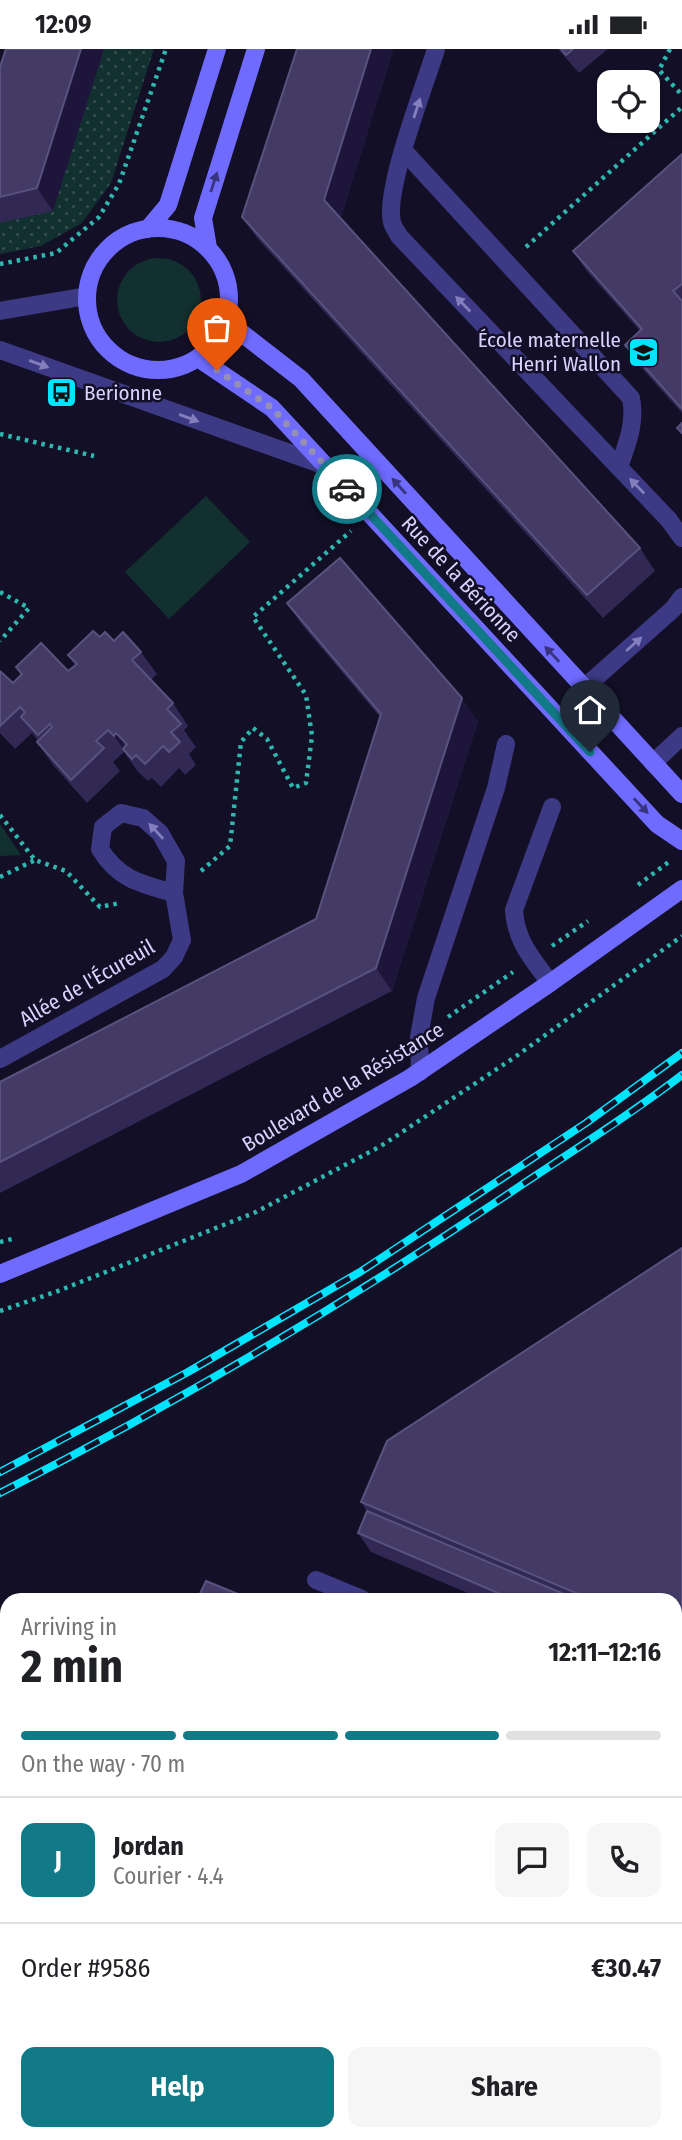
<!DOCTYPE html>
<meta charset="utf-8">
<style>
:root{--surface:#fff;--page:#f6f6f6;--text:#202124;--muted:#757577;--line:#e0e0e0;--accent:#127987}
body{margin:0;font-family:"Fira Sans Condensed",sans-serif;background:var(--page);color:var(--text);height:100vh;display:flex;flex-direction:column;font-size:26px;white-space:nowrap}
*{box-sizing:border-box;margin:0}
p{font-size:23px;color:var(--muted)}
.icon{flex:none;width:38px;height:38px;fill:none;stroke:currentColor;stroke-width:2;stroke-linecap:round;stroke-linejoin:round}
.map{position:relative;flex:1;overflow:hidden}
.side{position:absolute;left:0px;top:1544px;width:682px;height:548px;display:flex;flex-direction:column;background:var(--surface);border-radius:21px 21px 0 0;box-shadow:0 2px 5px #0004}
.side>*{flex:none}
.tools{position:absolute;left:597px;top:21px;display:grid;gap:14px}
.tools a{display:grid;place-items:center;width:63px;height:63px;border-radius:14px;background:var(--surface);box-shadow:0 2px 5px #0004;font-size:35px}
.pin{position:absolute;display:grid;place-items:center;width:60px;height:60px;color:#fff;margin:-72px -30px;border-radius:50% 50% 50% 0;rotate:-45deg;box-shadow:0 0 7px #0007}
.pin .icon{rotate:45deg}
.courier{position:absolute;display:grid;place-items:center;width:70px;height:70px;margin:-35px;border:5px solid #127987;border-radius:50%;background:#fff;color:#222;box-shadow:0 2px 9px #0007}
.overview em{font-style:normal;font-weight:700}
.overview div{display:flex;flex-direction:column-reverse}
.overview{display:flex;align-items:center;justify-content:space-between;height:119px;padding:0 21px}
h1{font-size:46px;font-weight:700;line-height:52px}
.bar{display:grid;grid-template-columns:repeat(4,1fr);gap:10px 7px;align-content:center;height:84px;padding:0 21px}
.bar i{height:9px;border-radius:5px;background:var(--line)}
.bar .active{background:var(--accent)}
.bar p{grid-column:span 4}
.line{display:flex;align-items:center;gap:18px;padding:0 21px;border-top:2px solid var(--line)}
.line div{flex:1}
.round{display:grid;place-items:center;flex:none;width:74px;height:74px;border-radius:14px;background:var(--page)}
.button{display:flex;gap:14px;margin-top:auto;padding:14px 21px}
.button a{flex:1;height:80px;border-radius:14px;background:var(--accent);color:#fff;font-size:28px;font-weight:700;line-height:80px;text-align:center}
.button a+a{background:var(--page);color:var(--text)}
.status{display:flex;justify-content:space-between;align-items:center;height:49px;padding:0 35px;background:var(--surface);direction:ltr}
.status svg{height:19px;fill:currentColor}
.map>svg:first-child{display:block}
.grass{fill:#12302f}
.park{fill:url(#park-tufts)}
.garden{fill:url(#garden-dots)}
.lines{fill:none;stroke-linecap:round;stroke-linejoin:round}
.path{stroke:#2fb8b0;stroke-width:4.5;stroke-dasharray:3.5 5;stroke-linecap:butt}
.lane{stroke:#3d3a85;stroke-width:18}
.street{stroke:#3d3a85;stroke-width:18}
.secondary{stroke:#6f6bff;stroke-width:18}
.rail-casing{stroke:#00e5ff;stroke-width:8}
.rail{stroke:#130f26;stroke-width:5;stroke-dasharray:16;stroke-linecap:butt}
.wall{fill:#312854}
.shaded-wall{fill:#1d163a}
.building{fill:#433a66;stroke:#5a527e;stroke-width:2}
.oneway{fill:#837fbc}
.oneway2{fill:#38347d}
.done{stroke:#948fb3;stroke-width:7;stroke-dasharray:0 12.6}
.route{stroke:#127987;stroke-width:9}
.labels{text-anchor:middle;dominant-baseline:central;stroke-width:5;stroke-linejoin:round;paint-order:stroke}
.poi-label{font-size:21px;fill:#d9d4ff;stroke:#130f26;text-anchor:end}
.street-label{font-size:21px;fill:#d9d4ff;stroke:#130f26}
</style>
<div class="status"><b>12:09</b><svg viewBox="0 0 49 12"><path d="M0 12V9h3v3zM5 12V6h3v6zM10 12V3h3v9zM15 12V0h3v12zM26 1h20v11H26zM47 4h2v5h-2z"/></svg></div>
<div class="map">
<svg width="682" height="2091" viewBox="0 0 682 2091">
<defs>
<pattern id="park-tufts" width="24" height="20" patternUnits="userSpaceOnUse" patternTransform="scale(1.75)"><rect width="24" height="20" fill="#12302f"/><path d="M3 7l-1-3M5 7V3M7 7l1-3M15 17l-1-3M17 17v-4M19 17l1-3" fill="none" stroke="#344d4e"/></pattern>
<pattern id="garden-dots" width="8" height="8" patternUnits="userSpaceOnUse" patternTransform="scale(1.75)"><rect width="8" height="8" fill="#12302f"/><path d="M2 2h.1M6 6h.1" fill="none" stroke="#344d4e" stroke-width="1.8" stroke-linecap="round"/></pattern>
</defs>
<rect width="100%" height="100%" fill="#130f26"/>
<path class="grass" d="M117 251a42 42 0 1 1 84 0a42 42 0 1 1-84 0Z
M206 447 250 493 169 570 125 523Z"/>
<path class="park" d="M0 775 21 806 0 807Z"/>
<path class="garden" d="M5 0H154L111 134 82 174 41 197 0 205V16Z"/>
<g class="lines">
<path class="path" d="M670 0 659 21 682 46
M526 198 682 58
M0 215 56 204 99 168 119 135 166 0
M0 385 94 407
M0 543 29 559 0 592
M0 766 35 811 66 822 100 858 120 854
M201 822 230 797 241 693 253 679 267 690 293 739 306 734 312 687 306 646 253 568 351 482
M0 828 35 811
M638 836 670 812
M552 897 588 872
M448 968 513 923
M378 1015 394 1004
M0 1193 12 1190
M0 1262 58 1242 256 1163 381 1097 515 1008 682 887"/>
<path class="lane" d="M404 102 631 349C636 374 627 395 619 418
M0 301 326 417
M653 714 682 687
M550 934C532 909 516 893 514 861L552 758
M420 1023 419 988 426 949 496 739 506 695"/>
<path class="street" d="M436 0C425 36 384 141 392 173 393 178 397 183 399 187L669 471 682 489
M0 262 87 247
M584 639 673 560 682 548
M0 1010 163 920 174 908 182 891 174 844 176 812 160 784 143 769 121 764 103 778 100 800C118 830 141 835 174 844
M316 1531 362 1550
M676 1684 682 1687
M681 2091 682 2088"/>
<path class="secondary" d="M87 250a71 71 0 1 1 142 0a71 71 0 1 1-142 0Z
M148 180 168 156 217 0
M208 199 203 169 256 0
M226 272 301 330 682 745
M198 309 272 359 657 775 682 792
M0 1225 241 1125 410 1029 550 934 682 840"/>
<defs>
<path id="rail" d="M0 1423 188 1323 360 1223 586 1074 682 1004
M0 1444C179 1353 353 1250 520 1137 574 1101 630 1066 682 1026"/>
</defs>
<use href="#rail" class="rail-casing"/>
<use href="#rail" class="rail"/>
</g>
<path class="wall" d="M6 0H104L53 162 0 174V18Z
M558 0H608L579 24Z
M682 105V364L638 315 625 296 640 282 586 221 573 202Z
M242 168 640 499 655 522 603 569 258 190Z
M287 554 478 672 392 942 0 1144V1033L316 870 380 668 303 577Z
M100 588 141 603 157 625 151 631 173 654 188 677 184 681 196 698 189 705 196 716 185 726 179 719 161 738 152 729 148 732 138 723 124 703 113 713 120 722 87 754 53 716 37 693 38 692 32 684 15 700 0 684V622L13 634 21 626 16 618 68 622 75 616 68 606Z
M682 1199V1636L676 1633V1550H482L371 1503 358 1484 367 1462 361 1453Z"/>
<path class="shaded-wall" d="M81 0H104L53 162 37 139Z
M371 0H394L340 173 324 151Z
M462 649 478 672 392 942 376 919Z
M116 684 132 707 125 702 114 687Z
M480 2084H506L503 2091H478Z"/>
<path class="building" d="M6 0H81L37 139 0 148V18Z
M297 0H371L324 151 640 499 587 546 242 168Z
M561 0H573L566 6Z
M682 105V235L673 242 682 252V360L625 296 642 280 573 202Z
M682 374V384L677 379Z
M340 509 462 649 376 919 0 1113V1033L316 870 381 665 287 554Z
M93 582 100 588 105 583 114 592 123 583 141 603 132 611 173 654 167 660 181 675 171 683 180 693 169 703 163 697 145 715 136 706 132 710 123 700 127 695 116 684 114 687 108 681 96 692 104 699 71 731 37 693 52 678 50 675 38 686 21 668 25 663 20 658 0 677V622L13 634 22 625 16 618 41 594 68 622 77 615 68 606Z
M682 1199V1590L676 1587V1550H590L361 1453 387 1392Z
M367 1462 576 1550H512L358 1484Z
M206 1532 250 1550H201L198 1549Z
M676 1593 682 1596V1623L676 1620Z
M90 2084H480L478 2091H87Z"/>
<defs><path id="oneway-solid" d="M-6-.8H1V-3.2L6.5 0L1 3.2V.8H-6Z" transform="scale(1.75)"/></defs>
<g class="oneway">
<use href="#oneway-solid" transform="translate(417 59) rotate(-72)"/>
<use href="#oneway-solid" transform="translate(463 255) rotate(-134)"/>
<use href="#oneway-solid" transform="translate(39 315) rotate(20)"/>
<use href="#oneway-solid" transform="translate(189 369) rotate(20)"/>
<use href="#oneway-solid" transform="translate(637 437) rotate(-134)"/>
<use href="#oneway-solid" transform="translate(634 595) rotate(-42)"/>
<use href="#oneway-solid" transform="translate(156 782) rotate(-133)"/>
</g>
<g class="oneway2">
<use href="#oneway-solid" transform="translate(214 133) rotate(-72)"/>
<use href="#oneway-solid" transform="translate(399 437) rotate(-132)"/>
<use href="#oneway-solid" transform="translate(552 605) rotate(-133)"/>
<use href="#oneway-solid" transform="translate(641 757) rotate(47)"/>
</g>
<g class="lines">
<path class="done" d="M217 321 272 359 347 440"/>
<path class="route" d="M347 440 590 703"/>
</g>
<defs>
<symbol id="school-square" viewBox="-11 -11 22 22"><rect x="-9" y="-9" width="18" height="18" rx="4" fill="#00e5ff" stroke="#130f26"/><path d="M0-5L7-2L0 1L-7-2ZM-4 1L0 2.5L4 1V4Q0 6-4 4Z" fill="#111"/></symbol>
<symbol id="bus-square" viewBox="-11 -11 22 22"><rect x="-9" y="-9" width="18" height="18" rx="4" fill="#00e5ff" stroke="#130f26"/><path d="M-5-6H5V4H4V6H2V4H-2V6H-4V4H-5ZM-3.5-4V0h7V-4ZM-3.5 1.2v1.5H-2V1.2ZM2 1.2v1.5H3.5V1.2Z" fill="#111"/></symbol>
</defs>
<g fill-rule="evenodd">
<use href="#school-square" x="626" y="286" width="35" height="35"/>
<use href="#bus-square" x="44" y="326" width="35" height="35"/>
</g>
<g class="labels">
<g class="poi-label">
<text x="621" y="291">École maternelle<tspan x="621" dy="24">Henri Wallon</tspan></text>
<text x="84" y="344" text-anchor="start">Berionne</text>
</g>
<g class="street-label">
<text transform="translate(461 530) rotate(47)">Rue de la Bérionne</text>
<text transform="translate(87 934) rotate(-30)">Allée de l'Écureuil</text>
<text transform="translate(343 1038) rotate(-31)">Boulevard de la Résistance</text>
</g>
</g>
</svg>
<div class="tools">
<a><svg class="icon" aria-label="locate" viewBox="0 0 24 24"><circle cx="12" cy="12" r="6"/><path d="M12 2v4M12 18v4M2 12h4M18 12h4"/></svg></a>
</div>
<div class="pin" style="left:217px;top:321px;background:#ea580c"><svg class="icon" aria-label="bag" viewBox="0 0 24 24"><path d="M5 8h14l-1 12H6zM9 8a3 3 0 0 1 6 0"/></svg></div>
<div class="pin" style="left:590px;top:703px;background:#1f2937"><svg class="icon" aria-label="home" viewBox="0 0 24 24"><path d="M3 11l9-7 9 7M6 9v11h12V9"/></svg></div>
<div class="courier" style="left:347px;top:440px"><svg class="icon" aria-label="car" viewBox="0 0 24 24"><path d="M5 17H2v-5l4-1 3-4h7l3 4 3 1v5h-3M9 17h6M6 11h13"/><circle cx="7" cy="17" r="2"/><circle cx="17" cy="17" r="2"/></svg></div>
<section class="side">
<div class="overview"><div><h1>2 min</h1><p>Arriving in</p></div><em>12:11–12:16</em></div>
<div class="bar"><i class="active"></i><i class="active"></i><i class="active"></i><i></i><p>On the way · 70 m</p></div>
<div class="line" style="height:126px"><b class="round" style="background:var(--accent);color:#fff">J</b><div><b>Jordan</b><p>Courier · 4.4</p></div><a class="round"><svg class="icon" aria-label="chat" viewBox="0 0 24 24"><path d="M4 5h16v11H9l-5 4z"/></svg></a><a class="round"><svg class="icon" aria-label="phone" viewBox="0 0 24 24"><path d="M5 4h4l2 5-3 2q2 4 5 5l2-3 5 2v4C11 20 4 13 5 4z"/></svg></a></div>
<div class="line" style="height:91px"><div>Order #9586</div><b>€30.47</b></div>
<div class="button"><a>Help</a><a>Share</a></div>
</section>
</div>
